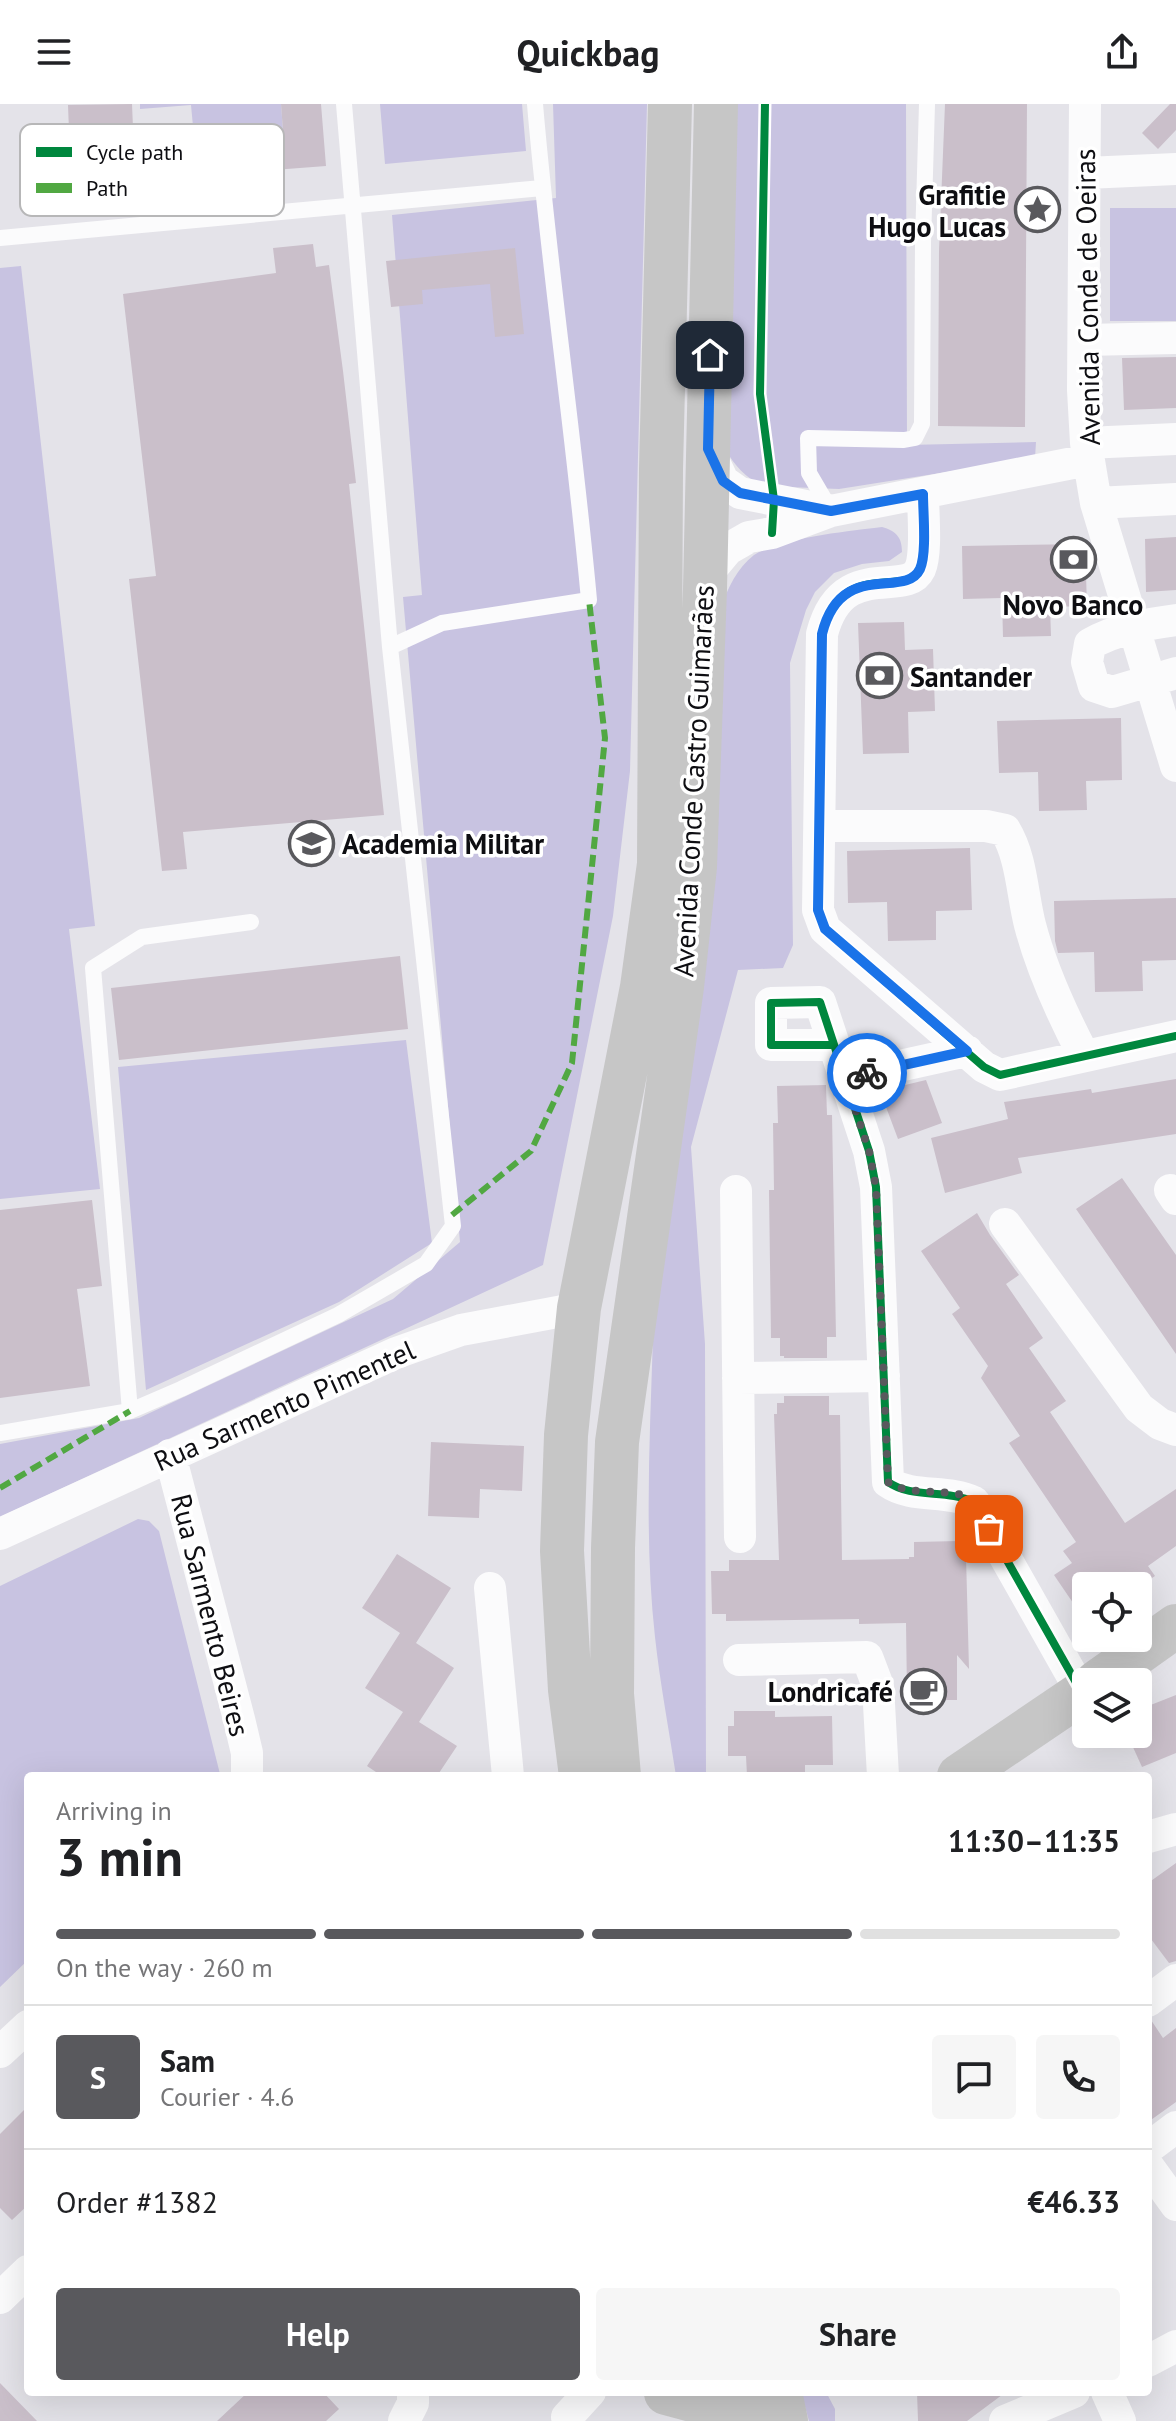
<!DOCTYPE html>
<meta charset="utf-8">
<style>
:root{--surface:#fff;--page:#f6f6f6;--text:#202124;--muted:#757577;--line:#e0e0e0;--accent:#59595d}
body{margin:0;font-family:"PT Sans",sans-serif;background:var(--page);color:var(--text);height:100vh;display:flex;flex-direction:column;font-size:30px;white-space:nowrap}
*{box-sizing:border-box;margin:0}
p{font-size:26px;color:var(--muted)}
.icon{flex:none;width:44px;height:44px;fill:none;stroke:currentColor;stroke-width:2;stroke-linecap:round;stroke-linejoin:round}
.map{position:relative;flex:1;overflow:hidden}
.panel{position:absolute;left:24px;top:1668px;width:1128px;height:624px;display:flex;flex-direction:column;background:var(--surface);border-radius:8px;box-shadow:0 8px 32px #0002}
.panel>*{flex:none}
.controls{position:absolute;left:1072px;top:1468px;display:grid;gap:16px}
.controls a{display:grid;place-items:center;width:80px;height:80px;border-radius:8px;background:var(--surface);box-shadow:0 8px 32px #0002;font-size:40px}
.pin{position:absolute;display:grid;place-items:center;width:68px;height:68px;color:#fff;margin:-34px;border-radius:16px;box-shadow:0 4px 12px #0006}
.courier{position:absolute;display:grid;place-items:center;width:80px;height:80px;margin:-40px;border:6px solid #1a73e8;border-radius:50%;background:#fff;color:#222;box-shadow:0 2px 10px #0007}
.head em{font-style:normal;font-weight:700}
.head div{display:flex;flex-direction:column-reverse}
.head{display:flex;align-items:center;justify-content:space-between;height:136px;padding:0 32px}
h1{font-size:52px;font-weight:700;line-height:60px}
.bar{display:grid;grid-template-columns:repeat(4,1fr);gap:12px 8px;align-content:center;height:96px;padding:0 32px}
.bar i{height:10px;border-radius:6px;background:var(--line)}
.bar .current{background:var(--accent)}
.bar p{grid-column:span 4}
.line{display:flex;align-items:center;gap:20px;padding:0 32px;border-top:2px solid var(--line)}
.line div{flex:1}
.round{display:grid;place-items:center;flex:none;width:84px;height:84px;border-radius:8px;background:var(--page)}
.action{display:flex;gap:16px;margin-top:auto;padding:16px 32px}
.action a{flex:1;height:92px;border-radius:8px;background:var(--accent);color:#fff;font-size:32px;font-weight:700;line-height:92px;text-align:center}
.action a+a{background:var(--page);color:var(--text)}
header{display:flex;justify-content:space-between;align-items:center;height:104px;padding:0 32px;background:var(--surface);font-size:36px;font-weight:700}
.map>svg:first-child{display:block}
.green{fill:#c8c3e1}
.building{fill:#cabfca}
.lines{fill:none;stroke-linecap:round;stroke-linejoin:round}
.lane{stroke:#fbfbfc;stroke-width:16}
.street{stroke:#fbfbfc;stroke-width:32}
.secondary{stroke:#c6c6c6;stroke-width:44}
.quiet{stroke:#51a842;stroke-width:6;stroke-dasharray:12 6;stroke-linecap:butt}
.cycleway-casing{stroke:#fff;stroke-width:13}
.cycleway{stroke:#00873e;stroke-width:8}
.done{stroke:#59595d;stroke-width:8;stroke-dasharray:0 14.4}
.route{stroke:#1a73e8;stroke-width:10}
.labels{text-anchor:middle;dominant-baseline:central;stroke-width:7;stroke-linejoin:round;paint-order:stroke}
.poi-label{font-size:28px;font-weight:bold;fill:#0e0e12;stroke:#fff;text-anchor:end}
.street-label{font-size:28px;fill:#0e0e12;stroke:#fff}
.key{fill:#fff;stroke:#b7b7b8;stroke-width:2}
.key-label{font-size:22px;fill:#0e0e12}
</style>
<header><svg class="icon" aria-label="menu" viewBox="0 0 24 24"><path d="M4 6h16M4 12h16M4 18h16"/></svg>Quickbag<svg class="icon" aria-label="share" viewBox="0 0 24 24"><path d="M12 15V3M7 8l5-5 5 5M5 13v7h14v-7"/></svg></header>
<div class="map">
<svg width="1176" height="2317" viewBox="0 0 1176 2317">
<rect width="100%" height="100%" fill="#e4e3e9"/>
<path class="green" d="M140 0H281L283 27 194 33 191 1 140 5Z
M380 0H522L526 47 385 60Z
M553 0H647L630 667 613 812 543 1161 0 1413V1340L139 1314 393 1195 460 1138 403 493 422 491 392 111 556 94Z
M725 0H906L907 341 1036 338 1035 354 839 385 762 382C745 373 735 362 725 345Z
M1110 104H1176V217H1110Z
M21 162 95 822 69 825 100 1085 0 1095V164Z
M882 423C896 427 902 433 902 448L889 457 862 460 834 469 815 488 806 506 790 559 793 841 783 864 738 866 691 1043 705 1240 706 1672H676C669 1626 660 1579 655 1533 644 1434 650 1331 653 1232L721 503C728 484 737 464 754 451 779 434 850 427 882 423Z
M406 936 432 1139 339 1198 146 1286 118 963Z
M138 1415 149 1417 159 1427 220 1670 28 1672V1856L0 1883V1482Z
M801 2288H826L835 2305V2317H809Z"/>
<path class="building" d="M132 0 133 24 69 27 68 1Z
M281 0H321L326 62 196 72 194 33 283 27Z
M945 0H1027L1025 323 938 322 939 147Z
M1170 0H1176V26L1158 45 1142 29Z
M313 140 316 163 329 161 343 267 356 379 349 380 384 711 183 728 187 765 162 767 129 475 156 472 123 190 276 169 273 144Z
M515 144 524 230 495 233 490 180 422 186 423 200 391 203 386 157Z
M1176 253V304L1124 306 1122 254Z
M1176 433V486L1146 488 1145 435Z
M1085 440 1087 502 1050 503 1051 532 1003 533 1002 494 963 495 962 442Z
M904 518 905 546 933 545 935 607 908 608 909 649 863 650 858 519Z
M1121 614 1122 676 1086 677 1087 706 1039 707 1038 668 999 669 997 617Z
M970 744 972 806 936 807V836L888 837 887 798 848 799 847 747Z
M1176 794V856L1142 857 1143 887 1095 888 1094 848 1058 849 1055 837 1054 797Z
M400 852 408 925 119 956 111 884Z
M1176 975V1030L1018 1054 1022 1069 945 1089 931 1034 1008 1015 1004 998 1091 985 1092 989Z
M926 976 942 1019 898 1035 880 987Z
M826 981 827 1011H832L836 1233H827V1254H784V1252H780V1234H771L769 1086H774L773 1019H778L777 982Z
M1122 1074 1176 1151V1250L1076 1105Z
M92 1096 102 1182 77 1185 90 1282 0 1294V1106Z
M977 1109 990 1131 1019 1171 1006 1180 1043 1234 1029 1244 1066 1297 1050 1308 1125 1419 1176 1385V1442L1148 1462 1155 1472 1140 1482H1086V1518L1054 1471 1072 1459 1063 1447 1076 1438 1009 1339 1020 1332 981 1274 988 1262 952 1210 960 1204 921 1147Z
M784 1292H829V1311H840L842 1456 909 1455V1453H914V1438L959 1437V1452H966L969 1565 957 1551V1596H914V1589H907L906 1519 859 1520V1515L726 1517V1510H712L711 1467H729V1456H779L774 1310H777V1299H784Z
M431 1338 524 1342 522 1387 480 1385 479 1414 428 1412Z
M397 1450 451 1484 416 1539 454 1564 419 1618 457 1642 437 1672H382L367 1662 403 1608 365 1584 400 1529 362 1504Z
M1176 1591V1649L1142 1663 1127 1630H1138V1606Z
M734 1607H775V1613L832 1612 833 1661H805V1672H747L746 1652H728V1622H734Z
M1176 1759V1857L1169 1859 1148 1831V1779Z
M1148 1916H1151L1163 1934 1176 1924V1998L1148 2018Z
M28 2002V2101L12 2116 0 2104V2030Z
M0 2279 37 2317H0Z
M248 2288H323L339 2305 326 2317H217Z
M917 2288H1006L967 2317H918Z"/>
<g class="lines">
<path class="lane" d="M0 134 542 84
M830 405 809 369 808 334 904 336 915 334 922 320 923 138 927 0
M390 543 442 519 589 496C574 330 549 166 535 0
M130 1307 93 864 142 833 251 818
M0 1329 130 1307 181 1285 338 1211 426 1160 453 1122 390 543 344 0"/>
<path class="street" d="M1085 0 1083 286 1086 339 1096 399 1176 662
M1086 69 1176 65
M1085 236 1176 234
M1086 339 1176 335
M708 345 723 377 740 389 831 407
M923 390C923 409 927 449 920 465 906 495 842 452 822 530L818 806 825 825 984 963 1000 971 1176 932
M1096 399 1176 395
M706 482 713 463 728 445 749 433 772 429 831 407 1088 356
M1176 516C1145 520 1117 525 1090 540L1087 558 1094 582 1112 588 1176 569
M820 722H986L1005 726C1022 754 1022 790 1030 821 1042 867 1062 910 1084 952
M833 941H771V899L820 898 869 1047 876 1083 888 1378C912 1395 946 1385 974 1398L1082 1589
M845 974 967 947
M1170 1086 1176 1095
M736 1087 740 1433
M1005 1120 1139 1304 1160 1320 1176 1326
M738 1274 884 1272
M170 1351 239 1615 247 1649V1672
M0 1430 396 1249 461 1226 579 1204
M490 1484 508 1672
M739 1556 867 1553 878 1582 883 1672
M1148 1733 1176 1725
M1148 1897 1176 1876
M0 1948 28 1922
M1148 2044 1176 2023
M1148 2062 1176 2101
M0 2194 28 2167
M1148 2257 1176 2242
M1107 2288 1120 2317
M567 2313 590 2288
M404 2317 413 2299V2288
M1005 2317 1074 2288"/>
<path class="secondary" d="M1097 1578 1176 1522
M581 1672 570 1586 562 1447 566 1331 579 1204 642 883 659 760 661 365 670 0
M619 1672 612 1590 613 1444 617 1338 682 883 695 763 705 485 716 0
M959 1672 1086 1586
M780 2288 786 2317
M666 2289 752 2312"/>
<path class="quiet" d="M452 1111 531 1047 572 959 605 634 589 496
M0 1384 130 1307"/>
<defs>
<path id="cycleway" d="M765 0 760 290 774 396 772 429
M923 390C923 409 927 449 920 465 906 495 842 452 822 530L818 806 825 825 984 963 1000 971 1176 932
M833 941H771V899L820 898 869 1047 876 1083 888 1378C912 1395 946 1385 974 1398L1082 1589"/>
</defs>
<use href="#cycleway" class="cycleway-casing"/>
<use href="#cycleway" class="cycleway"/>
</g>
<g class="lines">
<path class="done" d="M867 969 845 974 869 1047 876 1083 888 1378C912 1395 955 1381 973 1397 980 1403 985 1417 989 1425"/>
<path class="route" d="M710 251 708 345 723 377 740 389 831 407 923 390C923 409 927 449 920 465 905 496 841 454 822 530L818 806 825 825 967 947 867 969"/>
</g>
<defs>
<symbol id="sight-ring" viewBox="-11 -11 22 22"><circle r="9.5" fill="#fff" stroke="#59595d" stroke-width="1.5"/><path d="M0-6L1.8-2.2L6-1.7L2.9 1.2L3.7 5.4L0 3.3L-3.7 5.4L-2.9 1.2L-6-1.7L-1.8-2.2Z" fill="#59595d"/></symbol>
<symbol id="bank-ring" viewBox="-11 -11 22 22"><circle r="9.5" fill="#fff" stroke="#59595d" stroke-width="1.5"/><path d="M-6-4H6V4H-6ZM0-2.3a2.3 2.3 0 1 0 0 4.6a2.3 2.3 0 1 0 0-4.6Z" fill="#59595d"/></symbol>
<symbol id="university-ring" viewBox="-11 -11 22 22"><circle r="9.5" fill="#fff" stroke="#59595d" stroke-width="1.5"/><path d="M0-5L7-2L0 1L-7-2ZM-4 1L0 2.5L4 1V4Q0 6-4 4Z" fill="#59595d"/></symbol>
<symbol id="cafe-ring" viewBox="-11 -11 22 22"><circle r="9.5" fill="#fff" stroke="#59595d" stroke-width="1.5"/><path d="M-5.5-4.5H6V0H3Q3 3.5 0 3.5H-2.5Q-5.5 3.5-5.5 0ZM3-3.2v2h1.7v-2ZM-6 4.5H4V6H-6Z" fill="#59595d"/></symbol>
</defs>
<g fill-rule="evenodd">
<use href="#sight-ring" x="1012" y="80" width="51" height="51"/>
<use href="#bank-ring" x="1048" y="430" width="51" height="51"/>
<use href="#bank-ring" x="854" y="546" width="51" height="51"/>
<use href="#university-ring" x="286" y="714" width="51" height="51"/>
<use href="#cafe-ring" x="898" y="1562" width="51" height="51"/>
</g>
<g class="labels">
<g class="poi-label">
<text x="1006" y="90">Grafitie<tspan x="1006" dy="32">Hugo Lucas</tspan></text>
<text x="1073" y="500" text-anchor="middle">Novo Banco</text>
<text x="910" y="572" text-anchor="start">Santander</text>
<text x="342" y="739" text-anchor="start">Academia Militar</text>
<text x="893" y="1587">Londricafé</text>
</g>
<g class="street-label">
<text transform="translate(1087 193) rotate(-91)">Avenida Conde de Oeiras</text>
<text transform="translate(693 677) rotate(-87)">Avenida Conde Castro Guimarães</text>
<text transform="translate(284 1301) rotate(-24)">Rua Sarmento Pimentel</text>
<text transform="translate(211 1511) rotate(76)">Rua Sarmento Beires</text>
</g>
</g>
<rect x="20" y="20" width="264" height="92" rx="12" class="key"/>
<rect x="36" y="43" width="36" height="10" fill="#00873e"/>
<rect x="36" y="79" width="36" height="10" fill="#51a842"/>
<g class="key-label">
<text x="86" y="56">Cycle path</text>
<text x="86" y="92">Path</text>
</g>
</svg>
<div class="controls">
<a><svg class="icon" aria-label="locate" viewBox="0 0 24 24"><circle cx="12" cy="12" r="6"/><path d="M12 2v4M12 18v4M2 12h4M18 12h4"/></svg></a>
<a><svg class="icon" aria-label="layers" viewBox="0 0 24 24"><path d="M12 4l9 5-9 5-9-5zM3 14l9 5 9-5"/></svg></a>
</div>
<div class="pin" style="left:989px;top:1425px;background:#ea580c"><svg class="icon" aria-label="bag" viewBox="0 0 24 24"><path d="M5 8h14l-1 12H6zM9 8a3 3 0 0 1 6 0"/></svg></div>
<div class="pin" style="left:710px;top:251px;background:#1f2937"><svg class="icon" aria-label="home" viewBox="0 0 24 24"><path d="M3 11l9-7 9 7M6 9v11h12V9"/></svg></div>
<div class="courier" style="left:867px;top:969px"><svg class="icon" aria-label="bike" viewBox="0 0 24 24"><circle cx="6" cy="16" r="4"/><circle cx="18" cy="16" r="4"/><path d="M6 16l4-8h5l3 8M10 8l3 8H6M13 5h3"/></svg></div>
<section class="panel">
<div class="head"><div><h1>3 min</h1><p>Arriving in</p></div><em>11:30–11:35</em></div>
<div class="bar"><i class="current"></i><i class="current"></i><i class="current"></i><i></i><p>On the way · 260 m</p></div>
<div class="line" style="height:144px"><b class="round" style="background:var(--accent);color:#fff">S</b><div><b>Sam</b><p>Courier · 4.6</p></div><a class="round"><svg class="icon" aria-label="chat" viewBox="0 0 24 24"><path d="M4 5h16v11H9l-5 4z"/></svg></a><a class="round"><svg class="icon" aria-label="phone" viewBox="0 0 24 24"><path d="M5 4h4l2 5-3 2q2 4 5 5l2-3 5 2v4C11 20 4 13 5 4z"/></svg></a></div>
<div class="line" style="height:104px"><div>Order #1382</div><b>€46.33</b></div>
<div class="action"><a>Help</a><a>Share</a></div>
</section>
</div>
